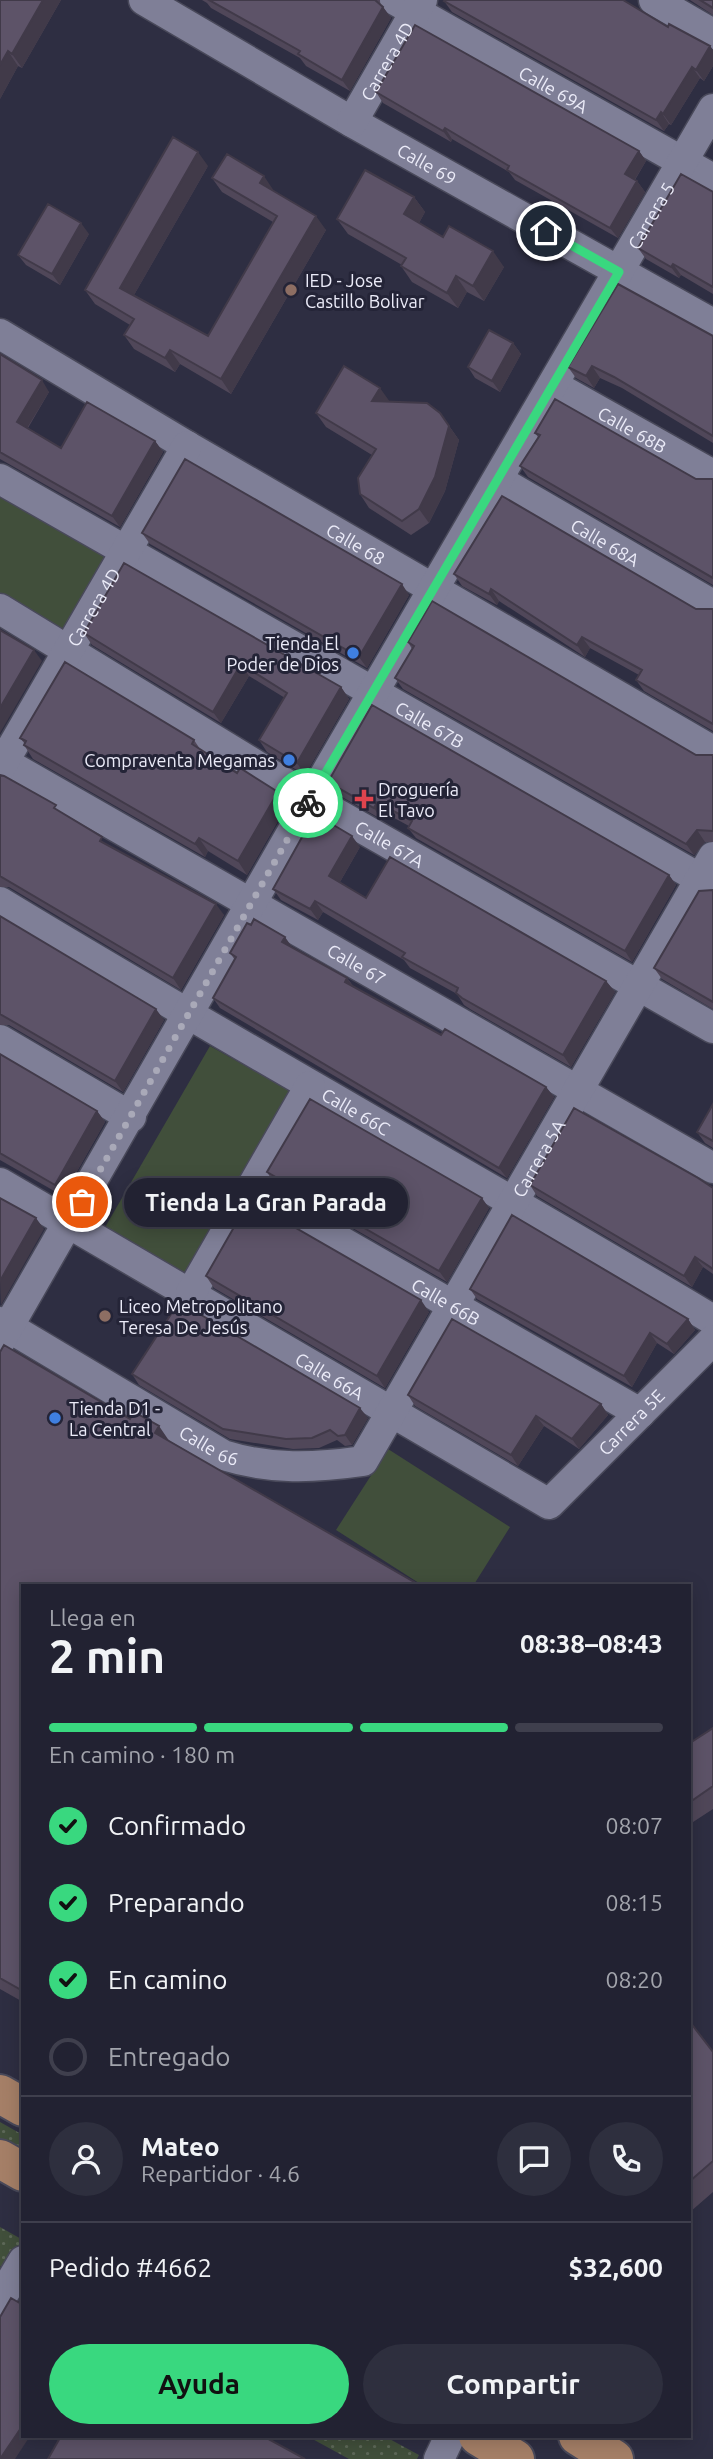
<!DOCTYPE html>
<html lang="es">
<meta charset="utf-8">
<style>
:root{--surface:#222232;--page:#2e2f3e;--text:#f1f3f6;--muted:#a2a4ac;--line:#3f3f4d;--accent:#39d87f}
body{margin:0;font-family:Ubuntu,sans-serif;background:var(--page);color:var(--text);height:100vh;display:flex;flex-direction:column;font-size:26px;white-space:nowrap}
*{box-sizing:border-box;margin:0}
p{font-size:23px;color:var(--muted)}
.icon{flex:none;width:38px;height:38px;fill:none;stroke:currentColor;stroke-width:2;stroke-linecap:round;stroke-linejoin:round}
.map{position:relative;flex:1;overflow:hidden}
.panel{position:absolute;left:21px;top:1584px;width:670px;height:854px;display:flex;flex-direction:column;background:var(--surface);border-radius:0px;box-shadow:0 4px 18px #0003,0 0 0 2px var(--line)}
.panel>*{flex:none}
.pin{position:absolute;display:grid;place-items:center;width:60px;height:60px;color:#fff;margin:-30px;border:4px solid #fff;border-radius:50%;box-shadow:0 2px 7px #0007}
.courier{position:absolute;display:grid;place-items:center;width:70px;height:70px;margin:-35px;border:5px solid #39d87f;border-radius:50%;background:#fff;color:#222;box-shadow:0 2px 9px #0007}
.bubble{position:absolute;height:49px;border-radius:24px;background:var(--surface);box-shadow:0 4px 18px #0003,0 0 0 2px var(--line);font-size:23px;font-weight:700;line-height:49px;text-align:center}
.overview em{font-style:normal;font-weight:700}
.overview div{display:flex;flex-direction:column-reverse}
.overview{display:flex;align-items:center;justify-content:space-between;height:119px;padding:0 28px}
h1{font-size:46px;font-weight:700;line-height:52px}
.bar{display:grid;grid-template-columns:repeat(4,1fr);gap:10px 7px;align-content:center;height:84px;padding:0 28px}
.bar i{height:9px;border-radius:5px;background:var(--line)}
.bar .current{background:var(--accent)}
.bar p{grid-column:span 4}
.line{display:flex;align-items:center;gap:18px;padding:0 28px;border-top:2px solid var(--line)}
.line div{flex:1}
.round{display:grid;place-items:center;flex:none;width:74px;height:74px;border-radius:37px;background:var(--page)}
ol{padding:0 28px;list-style:none}
li{display:flex;align-items:center;gap:21px;height:77px}
li p{margin-inline-start:auto}
li .icon{padding:7px;border-radius:50%;background:var(--accent);color:#111;stroke-width:4}
li:last-child{color:var(--muted)}
li i{width:38px;height:38px;border:4px solid var(--line);border-radius:50%}
.button{display:flex;gap:14px;margin-top:auto;padding:14px 28px}
.button a{flex:1;height:80px;border-radius:42px;background:var(--accent);color:#111;font-size:28px;font-weight:700;line-height:80px;text-align:center}
.button a+a{background:var(--page);color:var(--text)}
.map>svg:first-child{display:block}
.grass{fill:url(#grass-dots)}
.pitch{fill:#414f3b}
.lines{fill:none;stroke-linecap:round;stroke-linejoin:round}
.minor-casing{stroke:#49495a;stroke-width:33}
.major-casing{stroke:#49495a;stroke-width:42}
.minor{stroke:#7f7f97;stroke-width:30}
.major{stroke:#a57f67;stroke-width:38}
.wall{fill:#504759}
.shaded-wall{fill:#413a49}
.building{fill:#5d5368;stroke:#413a49;stroke-width:2}
.done{stroke:#a9a9b8;stroke-width:7;stroke-dasharray:0 12.6}
.route{stroke:#39d87f;stroke-width:9}
.education-dot{fill:#8d6e63;stroke:#242437;stroke-width:2.5}
.shop-dot{fill:#3f7fe0;stroke:#242437;stroke-width:2.5}
.health-dot{fill:#e0444e;stroke:#242437;stroke-width:2.5}
.labels{text-anchor:middle;dominant-baseline:central;stroke-width:6;stroke-linejoin:round;paint-order:stroke}
.street-label{font-size:18px;fill:#ebebf8;stroke:#242437}
.poi-label{font-size:18px;fill:#ebebf8;stroke:#242437;text-anchor:start}
</style>
<div class="map">
<svg width="713" height="2459" viewBox="0 0 713 2459">
<defs>
<pattern id="grass-dots" width="8" height="8" patternUnits="userSpaceOnUse" patternTransform="scale(1.75)"><rect width="8" height="8" fill="#414f3b"/><path d="M2 2h.1M6 6h.1" fill="none" stroke="#5d6858" stroke-width="1.8" stroke-linecap="round"/></pattern>
</defs>
<rect width="100%" height="100%" fill="#2e2e42"/>
<path class="grass" d="M0 2122 23 2135 19 2149 0 2139Z
M0 2227 23 2240V2279L0 2266Z
M307 2436H384L419 2455 417 2459H349Z"/>
<path class="pitch" d="M0 493 109 557 64 634 0 597Z
M210 1046 296 1094 188 1279 104 1229Z
M388 1449 510 1527 473 1586 422 1585 336 1530Z"/>
<g class="lines">
<defs>
<g id="minor">
<path id="s1" d="M144 0 352 122 713 324"/>
<path id="s2" d="M395 0 713 179"/>
<path d="M654 0 713 34"/>
<path id="s3" d="M352 122 422 0"/>
<path id="s4" d="M0 334 187 446 713 751"/>
<path id="s5" d="M553 385 713 475"/>
<path id="s6" d="M0 479 713 886"/>
<path id="s7" d="M498 480 713 605"/>
<path id="s8" d="M0 609 311 799 713 1028"/>
<path id="s9" d="M0 760 713 1168"/>
<path id="s10" d="M0 768 187 446"/>
<path id="s11" d="M0 902C235 1045 477 1178 713 1320"/>
<path d="M0 1040 131 1117"/>
<path id="s12" d="M0 1183 549 1504 713 1340"/>
<path id="s13" d="M250 1189 640 1413"/>
<path d="M191 1293 310 1086"/>
<path id="s14" d="M0 1322 223 1455C271 1470 314 1468 363 1461L713 857"/>
<path id="s15" d="M0 1341 311 799 713 109"/>
<path d="M0 2300 23 2261"/>
<path d="M439 2459 450 2436"/>
</g>
<path id="major" d="M0 2094 23 2107
M0 2159 23 2172
M478 2436 515 2459
M578 2436 614 2459"/>
</defs>
<use href="#minor" class="minor-casing"/>
<use href="#major" class="major-casing"/>
<use href="#minor" class="minor"/>
<use href="#major" class="major"/>
</g>
<path class="wall" d="M0 0H61L22 68 18 66 0 99Z
M202 0H380V4L383 7 391 18 350 91 306 66 300 58 211 8 207 3Z
M690 0H713V15Z
M444 1 668 27 710 46 713 50V66L704 81 700 78 671 125 669 124 664 131 452 12Z
M376 92 639 151 646 161 635 180 637 181 645 192 618 238 515 180 509 172 452 139 451 142 383 103Z
M208 166 134 295 208 336 273 222 222 192 212 178 274 191 326 230 231 394 180 364 175 372 134 349 124 335 130 325 95 304 85 290Z
M713 192V294L681 275 679 278 646 259 638 248Z
M414 197 425 212 419 223 443 237 504 267 484 301 467 292 458 308 412 282 401 266 402 265 348 234 337 219Z
M89 234 60 285 26 265 18 255Z
M713 336V443L622 388 600 378 594 388 576 378 568 367Z
M513 343 521 354 500 392 475 378 468 367Z
M0 354 49 392 28 428 61 448 155 441 163 452 120 527 0 459Z
M390 402 440 413 459 440 445 491 429 523 411 535 369 508 360 494 372 455 326 427 316 413Z
M535 433 696 479H713V585L528 477 520 466 538 437Z
M142 533 409 595 367 668 150 544Z
M124 563 341 687 349 699 305 775 267 752 259 740 285 698 249 676 221 723 92 645 84 633Z
M454 574 696 609H713V731L644 691 636 680 639 675 590 648 585 657 499 601 497 605 462 586Z
M408 642 696 755H713V842H705L694 855 403 689 395 678 412 649Z
M20 738 194 740 200 749 287 805 247 875 208 851 205 857 33 759 24 745 25 744Z
M0 775 60 812 107 845 224 915 181 990 9 887H0Z
M328 782 669 875 676 885 632 962 416 838 408 828 409 826 385 813 381 819 335 793Z
M360 847 340 882 366 898 606 981 615 992 571 1067 470 1009 464 1005 457 994 410 968 404 960 323 912 318 920 281 900 273 889Z
M713 890V1009L662 979 654 968Z
M0 916 164 1020 123 1092 9 1025H0Z
M292 947 347 978 354 987 441 1035 546 1087 554 1097 507 1178 220 1008 213 998 235 960 230 953Z
M0 1054 97 1111 105 1122 63 1196 0 1160Z
M713 1104V1148L705 1143 697 1132Z
M267 1172 489 1208 447 1282 274 1183Z
M530 1185 713 1188V1274L703 1267 692 1287 537 1196Z
M206 1276 429 1312 385 1388 214 1288Z
M470 1289 688 1319 695 1330 674 1354 657 1343 632 1387 477 1299Z
M0 1352 23 1586V2002L0 1989Z
M132 1374 368 1418 352 1445 345 1446 337 1440 319 1448 293 1449 230 1439 139 1385Z
M408 1395 601 1404 608 1415 579 1449 544 1426 518 1466 415 1406Z
M713 1728V1809L690 1824V1743Z
M690 1845 693 1851 690 1854Z
M690 2022 713 2052V2192L690 2212Z
M52 2436H263L59 2440Z"/>
<path class="shaded-wall" d="M43 0H61L22 68 12 54Z
M383 7 391 18 350 91 342 80Z
M710 46 713 50V66L704 81 696 70Z
M8 51 18 66 0 99V65Z
M692 67 700 78 671 125 663 114Z
M661 112 669 124 664 131 656 120Z
M445 128 452 139 451 142 443 131Z
M639 151 646 161 632 184 625 174Z
M198 152 208 166 130 302 120 288Z
M264 176 274 191 270 197 260 183Z
M637 181 645 192 618 238 610 228Z
M414 197 425 212 415 230 404 214Z
M316 216 326 230 231 394 221 379Z
M81 223 89 234 60 285 52 274Z
M493 251 504 267 484 301 473 286Z
M673 264 681 275 679 278 671 267Z
M456 276 467 292 458 308 447 293Z
M513 343 521 354 500 392 492 381Z
M170 350 180 364 175 372 165 358Z
M592 366 600 378 594 388 586 376Z
M42 380 49 392 24 433 17 422Z
M380 388 390 402 372 401Z
M449 426 459 440 445 491 429 523 419 509Z
M155 441 163 452 120 527 112 516Z
M402 584 409 595 367 668 359 657Z
M491 589 499 601 497 605 489 594Z
M582 637 590 648 585 657 577 645Z
M34 650 42 661 0 733V708Z
M241 664 249 676 221 723 213 712Z
M341 687 349 699 305 775 297 763Z
M278 792 287 805 247 875 238 861Z
M377 802 385 813 381 819 374 808Z
M697 830 705 842 694 855 686 844Z
M352 836 360 847 337 887 329 876Z
M199 838 208 851 205 857 195 844Z
M669 875 676 885 632 962 625 951Z
M315 901 323 912 318 920 310 909Z
M216 904 224 915 181 990 173 978Z
M285 937 292 947 282 942Z
M347 978 354 988 345 982Z
M606 981 615 992 571 1067 563 1055Z
M156 1009 164 1020 123 1092 115 1081Z
M546 1087 554 1097 507 1178 499 1168Z
M97 1111 105 1122 63 1196 55 1185Z
M482 1198 489 1208 447 1282 439 1271Z
M36 1218 44 1229 1 1305 0 1281Z
M695 1257 703 1267 692 1287 684 1276Z
M421 1300 429 1312 385 1388 377 1376Z
M688 1319 695 1330 674 1354 667 1344Z
M650 1333 657 1343 632 1387 624 1376Z
M601 1404 608 1415 579 1449 572 1439Z
M360 1408 368 1418 352 1445 345 1435Z
M536 1416 544 1426 518 1466 511 1455Z
M159 1426 172 1445 155 1433Z
M23 2425V2436H30L15 2459H0Z"/>
<path class="building" d="M0 0H43L12 54 8 51 0 65Z
M209 0H375L383 7 342 80 298 54 300 51Z
M445 0H623L668 27 669 24 710 46 696 70 692 67 663 114 661 112 656 120 444 1Z
M700 0H713V8Z
M415 25 639 151 625 174 637 181 610 228 507 170 509 166 445 128 443 131 376 92Z
M173 137 198 152 120 288 208 336 277 216 212 178 227 154 264 176 260 183 316 216 221 379 170 350 165 358 124 335 134 319 85 290Z
M365 170 414 197 404 214 443 237 449 226 493 251 473 286 456 276 447 293 401 266 406 258 337 219Z
M681 174 713 192V287L673 264 671 267 638 248Z
M48 204 81 223 52 274 18 255Z
M618 284 713 336V436L614 377 592 366 586 376 568 367Z
M489 330 513 343 492 381 468 367Z
M0 354 42 380 17 422 61 448 87 402 155 441 112 516 0 452Z
M344 366 380 388 372 401 427 403 440 413 449 426 435 477 419 509 402 521 360 494 358 478 376 449 316 413Z
M555 399 696 479H713V578L520 466 540 435 535 433Z
M185 459 402 584 359 657 142 533Z
M502 496 696 609H713V724L636 680 642 670 582 637 577 645 491 589 489 594 454 574Z
M124 563 341 687 297 763 259 740 287 693 241 664 213 712 84 633Z
M432 601 696 755H713V831L697 830 686 844 395 678 414 646 408 642Z
M0 630 34 650 0 708Z
M65 662 194 740 192 744 237 773 240 768 278 792 238 861 199 838 195 844 24 745 26 741 20 738Z
M372 705 669 875 625 951 408 828 412 821 377 802 374 808 328 782Z
M0 775 4 776 56 805 54 808 102 837 100 841 216 904 173 978 0 876Z
M315 814 352 836 329 876 366 898 390 857 606 981 563 1055 462 998 456 993 458 988 402 957 405 953 315 901 310 909 273 889Z
M713 890V1002L654 968 699 891Z
M0 916 156 1009 115 1081 0 1014Z
M254 919 285 937 282 942 347 978 345 982 441 1035 445 1029 546 1087 499 1168 213 998 236 957 230 953 247 923 251 925Z
M0 1054 97 1111 55 1185 0 1153Z
M310 1099 482 1198 439 1271 267 1172Z
M713 1104V1141L697 1132Z
M574 1108 698 1178 713 1188V1269L695 1257 684 1276 530 1185Z
M0 1198 36 1218 0 1281Z
M249 1201 421 1300 377 1376 206 1276Z
M512 1215 688 1319 667 1344 650 1333 624 1376 470 1289Z
M179 1302 360 1408 345 1435 338 1436 330 1430 312 1438 286 1439 223 1429 132 1374Z
M452 1319 601 1404 572 1439 536 1416 511 1455 408 1395Z
M4 1345 130 1419 134 1412 159 1426 155 1433 421 1586H23V1991L0 1978V1352Z
M713 1728V1786L690 1802V1743Z
M690 2022 713 2052V2161L690 2181Z
M11 2298 23 2305V2425L0 2459V2317Z
M61 2436H263L305 2459H48Z"/>
<g class="lines">
<path class="done" d="M82 1202 308 803"/>
<path class="route" d="M308 803 619 272 546 231"/>
</g>
<g class="education-dot">
<circle cx="291" cy="290" r="7"/>
<circle cx="105" cy="1316" r="7"/>
</g>
<g class="shop-dot">
<circle cx="353" cy="653" r="7"/>
<circle cx="289" cy="760" r="7"/>
<circle cx="55" cy="1418" r="7"/>
</g>
<path class="health-dot" d="M360.5 788.5h7v7h7v7h-7v7h-7v-7h-7v-7h7z"/>
<g class="labels">
<g class="street-label">
<text stroke="none"><textPath href="#s3" startOffset="70">Carrera 4D</textPath></text>
<text stroke="none"><textPath href="#s2" startOffset="182">Calle 69A</textPath></text>
<text stroke="none"><textPath href="#s1" startOffset="327">Calle 69</textPath></text>
<text stroke="none"><textPath href="#s15" startOffset="1300">Carrera 5</textPath></text>
<text stroke="none"><textPath href="#s5" startOffset="91">Calle 68B</textPath></text>
<text stroke="none"><textPath href="#s7" startOffset="124">Calle 68A</textPath></text>
<text stroke="none"><textPath href="#s4" startOffset="413">Calle 68</textPath></text>
<text stroke="none"><textPath href="#s10" startOffset="186">Carrera 4D</textPath></text>
<text stroke="none"><textPath href="#s6" startOffset="495">Calle 67B</textPath></text>
<text stroke="none"><textPath href="#s8" startOffset="455">Calle 67A</textPath></text>
<text stroke="none"><textPath href="#s9" startOffset="411">Calle 67</textPath></text>
<text stroke="none"><textPath href="#s11" startOffset="413">Calle 66C</textPath></text>
<text stroke="none"><textPath href="#s14" startOffset="751">Carrera 5A</textPath></text>
<text stroke="none"><textPath href="#s13" startOffset="226">Calle 66B</textPath></text>
<text stroke="none"><textPath href="#s12" startOffset="382">Calle 66A</textPath></text>
<text stroke="none"><textPath href="#s12" startOffset="752">Carrera 5E</textPath></text>
<text stroke="none"><textPath href="#s14" startOffset="243">Calle 66</textPath></text>
</g>
<g class="poi-label">
<text x="305" y="280">IED - Jose<tspan x="305" dy="21">Castillo Bolivar</tspan></text>
<text x="339" y="643" text-anchor="end">Tienda El<tspan x="339" dy="21">Poder de Dios</tspan></text>
<text x="275" y="760" text-anchor="end">Compraventa Megamas</text>
<text x="378" y="789">Droguería<tspan x="378" dy="21">El Tavo</tspan></text>
<text x="119" y="1306">Liceo Metropolitano<tspan x="119" dy="21">Teresa De Jesús</tspan></text>
<text x="69" y="1408">Tienda D1 -<tspan x="69" dy="21">La Central</tspan></text>
</g>
</g>
</svg>
<div class="pin" style="left:82px;top:1202px;background:#ea580c"><svg class="icon" aria-label="bag" viewBox="0 0 24 24"><path d="M5 8h14l-1 12H6zM9 8a3 3 0 0 1 6 0"/></svg></div>
<div class="pin" style="left:546px;top:231px;background:#1f2937"><svg class="icon" aria-label="home" viewBox="0 0 24 24"><path d="M3 11l9-7 9 7M6 9v11h12V9"/></svg></div>
<div class="courier" style="left:308px;top:803px"><svg class="icon" aria-label="bike" viewBox="0 0 24 24"><circle cx="6" cy="16" r="4"/><circle cx="18" cy="16" r="4"/><path d="M6 16l4-8h5l3 8M10 8l3 8H6M13 5h3"/></svg></div>
<div class="bubble" style="left:124px;top:1178px;width:284px">Tienda La Gran Parada</div>
<section class="panel">
<div class="overview"><div><h1>2 min</h1><p>Llega en</p></div><em>08:38–08:43</em></div>
<div class="bar"><i class="current"></i><i class="current"></i><i class="current"></i><i></i><p>En camino · 180 m</p></div>
<ol>
<li><svg class="icon" aria-label="check" viewBox="0 0 24 24"><path d="M5 12l5 5 9-10"/></svg>Confirmado<p>08:07</p></li>
<li><svg class="icon" aria-label="check" viewBox="0 0 24 24"><path d="M5 12l5 5 9-10"/></svg>Preparando<p>08:15</p></li>
<li><svg class="icon" aria-label="check" viewBox="0 0 24 24"><path d="M5 12l5 5 9-10"/></svg>En camino<p>08:20</p></li>
<li><i></i>Entregado</li>
</ol>
<div class="line" style="height:126px"><a class="round"><svg class="icon" aria-label="person" viewBox="0 0 24 24"><circle cx="12" cy="8" r="4"/><path d="M4 21q1-7 8-7t8 7"/></svg></a><div><b>Mateo</b><p>Repartidor · 4.6</p></div><a class="round"><svg class="icon" aria-label="chat" viewBox="0 0 24 24"><path d="M4 5h16v11H9l-5 4z"/></svg></a><a class="round"><svg class="icon" aria-label="phone" viewBox="0 0 24 24"><path d="M5 4h4l2 5-3 2q2 4 5 5l2-3 5 2v4C11 20 4 13 5 4z"/></svg></a></div>
<div class="line" style="height:91px"><div>Pedido #4662</div><b>$32,600</b></div>
<div class="button"><a>Ayuda</a><a>Compartir</a></div>
</section>
</div>
